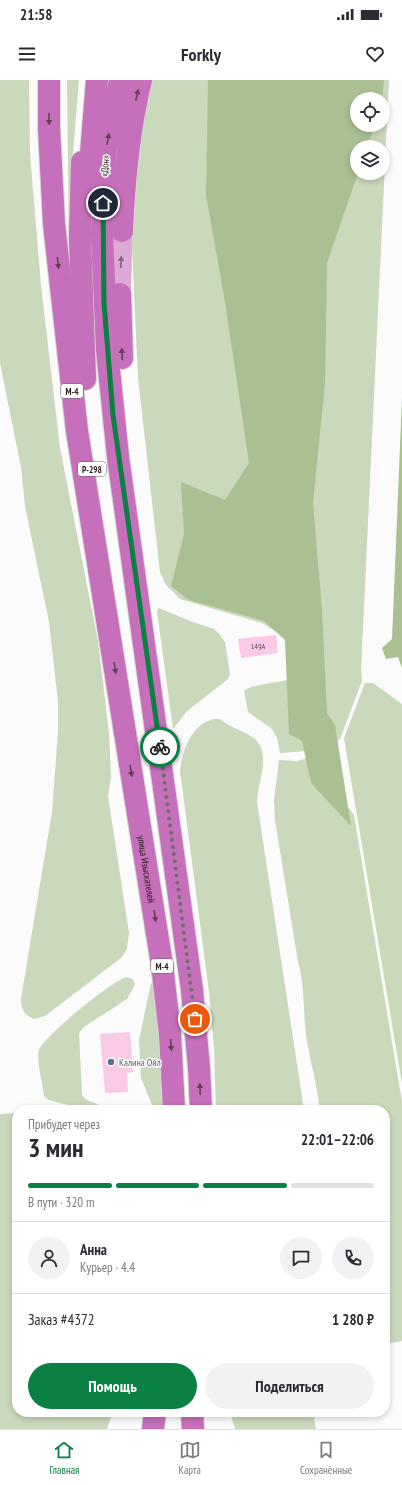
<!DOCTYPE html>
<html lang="ru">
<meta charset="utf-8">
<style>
:root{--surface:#fff;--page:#f2f2f3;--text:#2b2b33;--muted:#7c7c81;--line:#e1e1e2;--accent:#0b8043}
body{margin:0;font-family:"PT Sans Narrow",sans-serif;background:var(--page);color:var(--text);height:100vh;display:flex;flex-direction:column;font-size:15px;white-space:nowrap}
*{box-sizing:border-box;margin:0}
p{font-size:13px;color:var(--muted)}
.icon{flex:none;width:22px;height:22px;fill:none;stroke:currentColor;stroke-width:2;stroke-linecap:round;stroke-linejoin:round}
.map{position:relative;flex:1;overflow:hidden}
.side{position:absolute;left:12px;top:1025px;width:378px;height:312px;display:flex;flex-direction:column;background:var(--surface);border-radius:16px;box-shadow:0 2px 6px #0003}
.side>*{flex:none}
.tools{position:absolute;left:350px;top:12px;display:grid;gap:8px}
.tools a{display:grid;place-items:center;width:40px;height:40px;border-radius:50%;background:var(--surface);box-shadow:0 2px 6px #0003;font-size:20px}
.pin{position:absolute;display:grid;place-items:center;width:34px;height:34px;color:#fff;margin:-17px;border:2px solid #fff;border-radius:50%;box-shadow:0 1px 4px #0007}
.courier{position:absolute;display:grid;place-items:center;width:40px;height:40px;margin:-20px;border:3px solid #0b8043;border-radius:50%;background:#fff;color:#222;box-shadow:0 1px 5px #0007}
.head em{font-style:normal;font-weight:700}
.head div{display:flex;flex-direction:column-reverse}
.head{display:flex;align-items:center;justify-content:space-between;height:68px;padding:0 16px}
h1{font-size:26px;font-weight:700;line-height:30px}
.bar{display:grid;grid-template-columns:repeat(4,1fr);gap:6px 4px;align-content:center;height:48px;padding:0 16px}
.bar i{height:5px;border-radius:3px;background:var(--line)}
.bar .on{background:var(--accent)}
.bar p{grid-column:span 4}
.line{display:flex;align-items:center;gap:10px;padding:0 16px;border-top:1px solid var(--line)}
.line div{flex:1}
.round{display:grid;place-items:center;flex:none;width:42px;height:42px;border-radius:21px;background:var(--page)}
.action{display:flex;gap:8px;margin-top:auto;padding:8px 16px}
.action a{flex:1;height:46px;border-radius:24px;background:var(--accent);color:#fff;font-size:16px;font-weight:700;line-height:46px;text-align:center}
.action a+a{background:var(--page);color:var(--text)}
.status{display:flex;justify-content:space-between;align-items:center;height:28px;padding:0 20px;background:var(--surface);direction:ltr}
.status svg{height:11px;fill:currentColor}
header{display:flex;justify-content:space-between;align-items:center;height:52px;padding:0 16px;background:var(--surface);font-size:18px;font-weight:700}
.tab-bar{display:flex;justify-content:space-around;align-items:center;height:56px;border-top:1px solid var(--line);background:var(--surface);font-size:11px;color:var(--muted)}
.tab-bar a{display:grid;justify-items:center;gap:2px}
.tab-bar .on{color:var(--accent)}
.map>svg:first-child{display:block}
.green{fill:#cad8bb;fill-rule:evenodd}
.forest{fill:#aac093}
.building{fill:#fac9e5}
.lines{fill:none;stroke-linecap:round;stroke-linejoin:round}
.primary-casing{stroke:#d8d6d6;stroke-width:22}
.highway-casing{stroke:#d8d6d6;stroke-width:24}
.primary{stroke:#dda9d6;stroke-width:21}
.highway{stroke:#c66fbb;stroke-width:22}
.oneway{fill:#663e5a}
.oneway2{fill:#826378}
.done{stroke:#716b68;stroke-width:4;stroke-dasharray:0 7.2}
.route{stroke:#0b8043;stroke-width:5}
.service-dot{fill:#5c6f8a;stroke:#fff;stroke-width:1.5}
.labels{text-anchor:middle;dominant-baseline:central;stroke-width:3;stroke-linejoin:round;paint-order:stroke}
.number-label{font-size:8px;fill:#5b484c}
.shield{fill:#fff;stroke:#67615e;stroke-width:1}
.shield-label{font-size:9px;font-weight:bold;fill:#261d19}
.street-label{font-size:10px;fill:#261d19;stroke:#fff}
.service-label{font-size:10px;fill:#4e5e75;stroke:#fff;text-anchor:start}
</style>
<div class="status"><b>21:58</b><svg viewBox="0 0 49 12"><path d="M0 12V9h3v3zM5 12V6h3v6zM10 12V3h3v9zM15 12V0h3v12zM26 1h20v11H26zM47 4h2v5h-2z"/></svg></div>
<header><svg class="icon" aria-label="menu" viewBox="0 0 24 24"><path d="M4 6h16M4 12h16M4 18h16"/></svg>Forkly<svg class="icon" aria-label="heart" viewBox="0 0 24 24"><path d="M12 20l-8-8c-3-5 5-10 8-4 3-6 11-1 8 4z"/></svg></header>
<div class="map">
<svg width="402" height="1349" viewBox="0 0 402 1349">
<rect width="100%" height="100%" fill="#fbfbfb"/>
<path class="green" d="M0 0H29L30 74 41 205 60 368 98 561 109 653 111 696 108 716 129 853 127 869 121 878 45 936 35 939C24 936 21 929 21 919L52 732 58 652V621L49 542 25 426 21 387 0 283Z
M67 0H79L73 74 69 168Z
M150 0H389L361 590 362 601 340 659 328 668 288 559 262 543 180 519 166 505 160 492 138 298 132 167 137 67ZM357 19H383V45H357ZM357 67H383V93H357Z
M159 528 190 541 214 549 220 555 225 562 230 595 227 600 187 631 173 649 157 531Z
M291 599 306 671 280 673 277 658 272 649 248 632 244 611C250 604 280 603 291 599Z
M365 603H373L402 624V1004L344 658Z
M214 639H220C230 648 245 651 255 659 272 674 257 704 257 722L304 1030H216L214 968 209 912 180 691C182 671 192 643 214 639Z
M311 677 354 735 402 1022V1261L385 1264V1030H320C317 1005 310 980 306 955 303 930 305 906 298 882L275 740 274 720 279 680 297 681Z
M126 897 133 899 135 905 127 919 84 947 79 953 82 1015 87 1020 112 1030H88L48 1020 44 1016C43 1005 36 980 39 970 44 956 111 902 126 897Z
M151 903 153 905 160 962 164 1030H154L141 998 139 960Z
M17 1033V1332H113L107 1349H0V1034Z
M230 1332H313L316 1349H235Z"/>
<path class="forest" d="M208 0H384L382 19H357V45H375L367 67H357L358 93 327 183 325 304 313 423 322 529 327 633 335 645 351 746 311 703 302 661 289 654 285 560 264 541 189 520 171 506 184 454 181 402 225 420 249 383 225 222 206 115Z
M402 318V588L398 577 386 579 382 568 392 559Z"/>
<path class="building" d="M276 555 278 573 241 578 238 559Z
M130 952 133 992 127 993 128 1012 105 1013 100 954Z"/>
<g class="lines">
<defs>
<path id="primary" d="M120 214 122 151"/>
<g id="highway">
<path id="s1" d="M49 0V48L54 144 77 351 162 885 170 954 174 1030"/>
<path d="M120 0 106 70 103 111 102 155 107 270 118 377 192 910 199 988 201 1030"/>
<path d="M82 82 80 157 85 299"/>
<path d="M89 99 97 0"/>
<path d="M122 151C124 101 129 49 141 0"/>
<path d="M120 214 122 278"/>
<path d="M192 1332 193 1349"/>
<path d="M153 1349 155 1332"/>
</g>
</defs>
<use href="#primary" class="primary-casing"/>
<use href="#highway" class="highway-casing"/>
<use href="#primary" class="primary"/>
<use href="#highway" class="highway"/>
</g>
<defs><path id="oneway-solid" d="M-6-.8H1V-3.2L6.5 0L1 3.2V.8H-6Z"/></defs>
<g class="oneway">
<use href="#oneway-solid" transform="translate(137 15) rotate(-78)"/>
<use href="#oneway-solid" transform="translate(49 39) rotate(90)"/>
<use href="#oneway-solid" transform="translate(108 59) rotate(-80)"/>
<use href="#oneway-solid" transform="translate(58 183) rotate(84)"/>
<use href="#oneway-solid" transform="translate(122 274) rotate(-92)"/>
<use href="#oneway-solid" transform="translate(115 588) rotate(81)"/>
<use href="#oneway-solid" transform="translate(131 691) rotate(81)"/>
<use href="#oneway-solid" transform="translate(155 836) rotate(82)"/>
<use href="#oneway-solid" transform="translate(171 965) rotate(86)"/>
<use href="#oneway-solid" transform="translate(200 1009) rotate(-92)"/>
</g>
<use class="oneway2" href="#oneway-solid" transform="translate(121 182) rotate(-88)"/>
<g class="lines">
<path class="done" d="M160 667 195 939"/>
<path class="route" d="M103 123 104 223 113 335 160 667"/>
</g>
<circle class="service-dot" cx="111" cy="982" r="4"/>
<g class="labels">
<g class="number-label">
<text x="258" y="566">149А</text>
</g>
<g class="shield">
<rect x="61" y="304" width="22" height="14" rx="3"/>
<rect x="78" y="382" width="28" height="14" rx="3"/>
<rect x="151" y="879" width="22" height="14" rx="3"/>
</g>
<g class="shield-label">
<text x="72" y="311">М-4</text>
<text x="92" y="389">Р-298</text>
<text x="162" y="886">М-4</text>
</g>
<g class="street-label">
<text transform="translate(105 86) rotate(-85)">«Дон»</text>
<text stroke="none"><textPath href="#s1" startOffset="796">улица Изыскателей</textPath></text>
</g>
<g class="service-label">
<text x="119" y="982">Калина Ойл</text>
</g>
</g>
</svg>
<div class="tools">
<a><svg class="icon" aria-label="locate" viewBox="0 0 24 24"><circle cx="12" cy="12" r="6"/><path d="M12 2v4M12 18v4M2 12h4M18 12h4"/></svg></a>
<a><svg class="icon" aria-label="layers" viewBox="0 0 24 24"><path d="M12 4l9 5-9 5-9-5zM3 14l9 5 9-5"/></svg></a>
</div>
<div class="pin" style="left:195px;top:939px;background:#ea580c"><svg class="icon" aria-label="bag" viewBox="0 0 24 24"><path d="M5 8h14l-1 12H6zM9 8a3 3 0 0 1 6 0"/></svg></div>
<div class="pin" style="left:103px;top:123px;background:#1f2937"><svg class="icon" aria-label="home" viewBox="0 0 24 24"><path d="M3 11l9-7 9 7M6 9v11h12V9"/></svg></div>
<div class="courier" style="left:160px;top:667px"><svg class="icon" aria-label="bike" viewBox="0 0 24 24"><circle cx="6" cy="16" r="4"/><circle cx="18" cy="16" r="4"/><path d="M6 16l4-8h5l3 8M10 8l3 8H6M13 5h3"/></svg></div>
<section class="side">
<div class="head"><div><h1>3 мин</h1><p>Прибудет через</p></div><em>22:01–22:06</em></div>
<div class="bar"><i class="on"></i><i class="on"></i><i class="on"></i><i></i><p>В пути · 320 m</p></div>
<div class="line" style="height:72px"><a class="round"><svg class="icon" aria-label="person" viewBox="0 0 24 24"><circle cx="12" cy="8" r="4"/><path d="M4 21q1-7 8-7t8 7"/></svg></a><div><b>Анна</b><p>Курьер · 4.4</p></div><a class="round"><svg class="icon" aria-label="chat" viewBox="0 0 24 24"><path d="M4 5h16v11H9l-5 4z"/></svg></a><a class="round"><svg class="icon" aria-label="phone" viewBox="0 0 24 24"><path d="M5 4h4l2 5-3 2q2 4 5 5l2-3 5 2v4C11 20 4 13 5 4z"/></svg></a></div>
<div class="line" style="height:52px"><div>Заказ #4372</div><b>1 280 ₽</b></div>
<div class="action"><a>Помощь</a><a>Поделиться</a></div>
</section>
</div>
<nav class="tab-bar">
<a class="on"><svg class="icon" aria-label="home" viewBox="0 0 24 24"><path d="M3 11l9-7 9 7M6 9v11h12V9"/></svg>Главная</a>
<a><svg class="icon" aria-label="map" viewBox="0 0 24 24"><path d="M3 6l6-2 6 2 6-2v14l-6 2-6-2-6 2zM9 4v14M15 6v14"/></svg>Карта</a>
<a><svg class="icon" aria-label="saved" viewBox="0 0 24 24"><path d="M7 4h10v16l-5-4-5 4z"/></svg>Сохранённые</a>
</nav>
